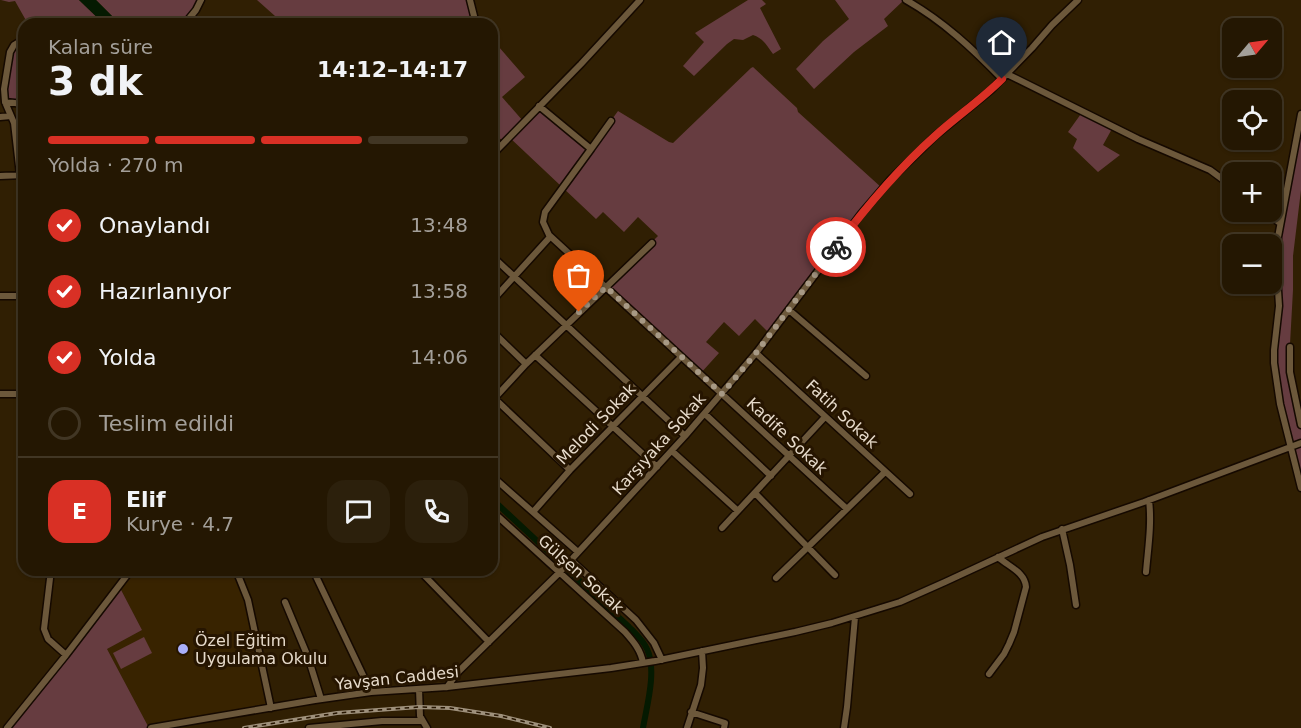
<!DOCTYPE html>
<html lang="tr">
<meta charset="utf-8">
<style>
:root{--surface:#241702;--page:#2c200c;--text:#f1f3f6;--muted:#a39f99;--line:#413624;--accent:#d93025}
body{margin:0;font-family:"DejaVu Sans",sans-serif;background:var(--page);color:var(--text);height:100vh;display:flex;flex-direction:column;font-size:22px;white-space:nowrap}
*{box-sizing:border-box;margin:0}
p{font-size:20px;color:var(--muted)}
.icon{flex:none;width:33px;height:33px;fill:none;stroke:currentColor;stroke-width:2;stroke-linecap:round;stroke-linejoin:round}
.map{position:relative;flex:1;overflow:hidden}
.side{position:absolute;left:18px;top:18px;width:480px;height:558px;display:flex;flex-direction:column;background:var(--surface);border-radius:18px;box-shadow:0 2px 4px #0004,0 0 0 2px var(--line)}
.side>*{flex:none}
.needle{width:39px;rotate:61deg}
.fabs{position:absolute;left:1222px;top:18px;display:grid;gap:12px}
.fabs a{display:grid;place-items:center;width:60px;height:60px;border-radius:12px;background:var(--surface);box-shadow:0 2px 4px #0004,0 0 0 2px var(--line);font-size:30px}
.pin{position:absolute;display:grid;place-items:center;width:51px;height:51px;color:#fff;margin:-62px -26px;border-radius:50% 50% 50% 0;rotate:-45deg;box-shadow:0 0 6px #0007}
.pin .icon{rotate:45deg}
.courier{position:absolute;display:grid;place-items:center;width:60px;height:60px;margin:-30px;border:4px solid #d93025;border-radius:50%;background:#fff;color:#222;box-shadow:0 2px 8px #0007}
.overview em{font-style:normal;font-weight:700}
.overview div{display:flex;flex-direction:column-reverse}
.overview{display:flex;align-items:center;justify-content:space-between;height:102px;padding:0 30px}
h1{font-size:39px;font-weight:700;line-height:45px}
.bar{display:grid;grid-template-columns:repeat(4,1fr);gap:9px 6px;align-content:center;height:72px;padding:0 30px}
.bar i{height:8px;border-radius:4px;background:var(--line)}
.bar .on{background:var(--accent)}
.bar p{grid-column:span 4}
.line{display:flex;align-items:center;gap:15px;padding:0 30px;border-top:2px solid var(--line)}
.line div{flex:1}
.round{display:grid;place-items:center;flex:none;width:63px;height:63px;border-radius:18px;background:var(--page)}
ol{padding:0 30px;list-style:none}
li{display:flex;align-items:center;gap:18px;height:66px}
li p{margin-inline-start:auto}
li .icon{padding:6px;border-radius:50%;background:var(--accent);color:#fff;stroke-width:4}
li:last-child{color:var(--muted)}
li i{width:33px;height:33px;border:3px solid var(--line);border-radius:50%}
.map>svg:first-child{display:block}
.built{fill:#382300}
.green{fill:#663c40}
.water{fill:#051a01}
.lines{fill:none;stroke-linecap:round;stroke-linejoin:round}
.canal{stroke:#051a01;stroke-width:6}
.minor-casing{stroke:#150900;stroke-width:9}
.minor{stroke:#6c583b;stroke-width:6}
.rail-casing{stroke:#9e907b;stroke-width:4}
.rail{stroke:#261500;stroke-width:1.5;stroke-dasharray:4.5;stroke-linecap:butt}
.done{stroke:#a79985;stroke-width:6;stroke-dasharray:0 10.8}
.route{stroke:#d93025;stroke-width:8}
.poi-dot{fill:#aab0fb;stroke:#261500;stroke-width:2}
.labels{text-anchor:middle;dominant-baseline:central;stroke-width:6;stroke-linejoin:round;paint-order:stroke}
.street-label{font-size:16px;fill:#e7dbcb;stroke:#261500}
.poi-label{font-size:16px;fill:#e7dbcb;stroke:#261500;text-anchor:start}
</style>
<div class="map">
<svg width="1301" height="728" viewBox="0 0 1301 728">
<rect width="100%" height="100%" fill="#301f03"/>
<path class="built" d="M131 570H236L246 591 271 708 149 728 107 649 142 630 119 586Z"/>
<path class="green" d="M1 0H79L104 24H28L15 1 9 2Z
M96 0H201L187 21 182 24H120Z
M257 0H470L476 24H284Z
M748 0H762L766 4 760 8 781 49 773 54C767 46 763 38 753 35L743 40 734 39 727 44 694 76 683 66 704 42 695 33Z
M835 0H904L884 19 888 26 854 52 814 89 796 69 823 41 849 19Z
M24 39V104L5 102 10 50Z
M492 39 525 77 502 97 523 121 539 106 591 148 618 111 669 142 673 143 751 68 753 67 797 108 798 112 882 188 770 334 755 319 739 336 724 322 706 342 719 353 700 374 606 287 658 236 638 217 624 232 603 212 596 219 509 137 505 141 492 135Z
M1083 111 1113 127 1103 145 1120 155 1098 172 1073 148 1077 139 1068 132Z
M1301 114V190L1293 256V290L1289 362 1301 425V488L1276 379 1278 320 1277 254Z
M119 586 142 630 107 649 149 728H7Z
M144 637 152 653 121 669 113 653Z"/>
<path class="water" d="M79 0H96L120 24H104Z"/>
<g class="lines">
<path class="canal" d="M492 499 629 627C636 634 643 640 647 649 657 670 647 705 643 728"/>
<defs>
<path id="minor" d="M470 0 476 24
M906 0C943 21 973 49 1002 79
M187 24V21L196 10 201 0
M1007 74 1138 139 1210 170 1233 187
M5 102 24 104
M539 106 591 149 545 212 543 222 549 235 847 509
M1301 114 1278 237 1277 274 1279 306 1274 350V363L1280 404 1301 488
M0 117 11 116
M591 149 611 121
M492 155 581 64 640 0
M20 175 14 123 5 102 4 89 10 52 14 45 24 39
M0 176 24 175
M1265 212 1280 223
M492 256 685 436
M0 296H24
M492 301 550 237
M789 310 866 376
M492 331 526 364
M1290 347V372L1301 425
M756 353 910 494
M535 355 657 467
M0 394H24
M494 398 570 470
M492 401 526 364 652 243
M705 414 771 476
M672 451 738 511
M492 476 578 552
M755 493 835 575
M492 511 625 632C633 641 641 650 643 663
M533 512 570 470 681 357
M722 528 825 417
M1062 529 1070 565 1076 605
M571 560 636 620 654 643 662 660
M51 570 44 629 48 639 66 655
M236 570 248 600 271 708
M313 570 371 692
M419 570 489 642
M1146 572C1148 548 1152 524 1149 500
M776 578 885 472
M285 602 308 657 321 699
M989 674 1004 654 1009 644 1014 632 1026 587C1025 572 1009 567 998 557
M447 687 459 671 560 572 685 436 756 353 861 214 891 179 935 136 991 90 1032 48 1052 25 1078 0
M419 689 420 716 427 728
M691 712 725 723 724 728
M7 728 66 655 131 570
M151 728 315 700 371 692 447 687 611 668 655 661 795 632 832 623 900 602 945 582 1042 537 1144 502 1301 443
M309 728 382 721H422
M687 728 701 685 703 668 702 651
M844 728 847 707 855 617"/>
</defs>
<use href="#minor" class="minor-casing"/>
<use href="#minor" class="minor"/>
<defs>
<path id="rail" d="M244 728 337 713 419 707 450 708 501 716 550 728"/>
</defs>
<use href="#rail" class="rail-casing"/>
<use href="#rail" class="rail"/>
</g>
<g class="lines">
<path class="done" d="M579 312 606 287 722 394 756 353 836 247"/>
<path class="route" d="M836 247C866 207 897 170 935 136 957 116 981 100 1002 79"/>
</g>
<circle class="poi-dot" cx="183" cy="649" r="6"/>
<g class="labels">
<g class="street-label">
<text transform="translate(842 414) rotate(43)">Fatih Sokak</text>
<text transform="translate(596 424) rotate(-46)">Melodi Sokak</text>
<text transform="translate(787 436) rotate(43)">Kadife Sokak</text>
<text transform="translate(659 444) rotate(-48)">Karşıyaka Sokak</text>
<text transform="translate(581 574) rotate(42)">Gülşen Sokak</text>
<text transform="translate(397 678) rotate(-6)">Yavşan Caddesi</text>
</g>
<g class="poi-label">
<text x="195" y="640">Özel Eğitim<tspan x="195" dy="18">Uygulama Okulu</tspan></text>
</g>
</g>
</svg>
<div class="fabs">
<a><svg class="needle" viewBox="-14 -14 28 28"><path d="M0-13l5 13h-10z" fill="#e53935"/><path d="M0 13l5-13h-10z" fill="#a39f99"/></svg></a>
<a><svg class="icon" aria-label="locate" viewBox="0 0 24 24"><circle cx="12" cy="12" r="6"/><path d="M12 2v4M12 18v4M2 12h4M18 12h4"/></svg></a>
<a>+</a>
<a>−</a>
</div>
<div class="pin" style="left:579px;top:312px;background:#ea580c"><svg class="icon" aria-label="bag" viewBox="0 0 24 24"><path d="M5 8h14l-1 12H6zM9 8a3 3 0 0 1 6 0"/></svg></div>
<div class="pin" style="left:1002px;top:79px;background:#1f2937"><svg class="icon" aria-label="home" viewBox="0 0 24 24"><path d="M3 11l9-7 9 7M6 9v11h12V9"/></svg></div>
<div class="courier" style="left:836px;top:247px"><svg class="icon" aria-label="bike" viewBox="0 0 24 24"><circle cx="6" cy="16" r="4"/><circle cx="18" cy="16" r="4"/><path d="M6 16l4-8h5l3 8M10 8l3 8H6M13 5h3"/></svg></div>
<section class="side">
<div class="overview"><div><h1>3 dk</h1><p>Kalan süre</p></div><em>14:12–14:17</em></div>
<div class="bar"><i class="on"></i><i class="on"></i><i class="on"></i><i></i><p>Yolda · 270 m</p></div>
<ol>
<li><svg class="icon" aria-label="check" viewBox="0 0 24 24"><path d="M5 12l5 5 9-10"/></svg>Onaylandı<p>13:48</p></li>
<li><svg class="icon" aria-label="check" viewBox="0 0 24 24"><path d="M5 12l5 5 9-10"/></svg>Hazırlanıyor<p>13:58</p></li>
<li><svg class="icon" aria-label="check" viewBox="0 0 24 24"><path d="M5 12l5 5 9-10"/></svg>Yolda<p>14:06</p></li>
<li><i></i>Teslim edildi</li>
</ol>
<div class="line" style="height:108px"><b class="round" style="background:var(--accent);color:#fff">E</b><div><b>Elif</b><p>Kurye · 4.7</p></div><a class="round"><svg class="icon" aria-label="chat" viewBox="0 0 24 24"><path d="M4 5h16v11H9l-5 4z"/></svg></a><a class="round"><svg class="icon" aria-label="phone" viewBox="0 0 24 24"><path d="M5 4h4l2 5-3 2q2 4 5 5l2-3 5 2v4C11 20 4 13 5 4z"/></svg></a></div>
</section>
</div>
